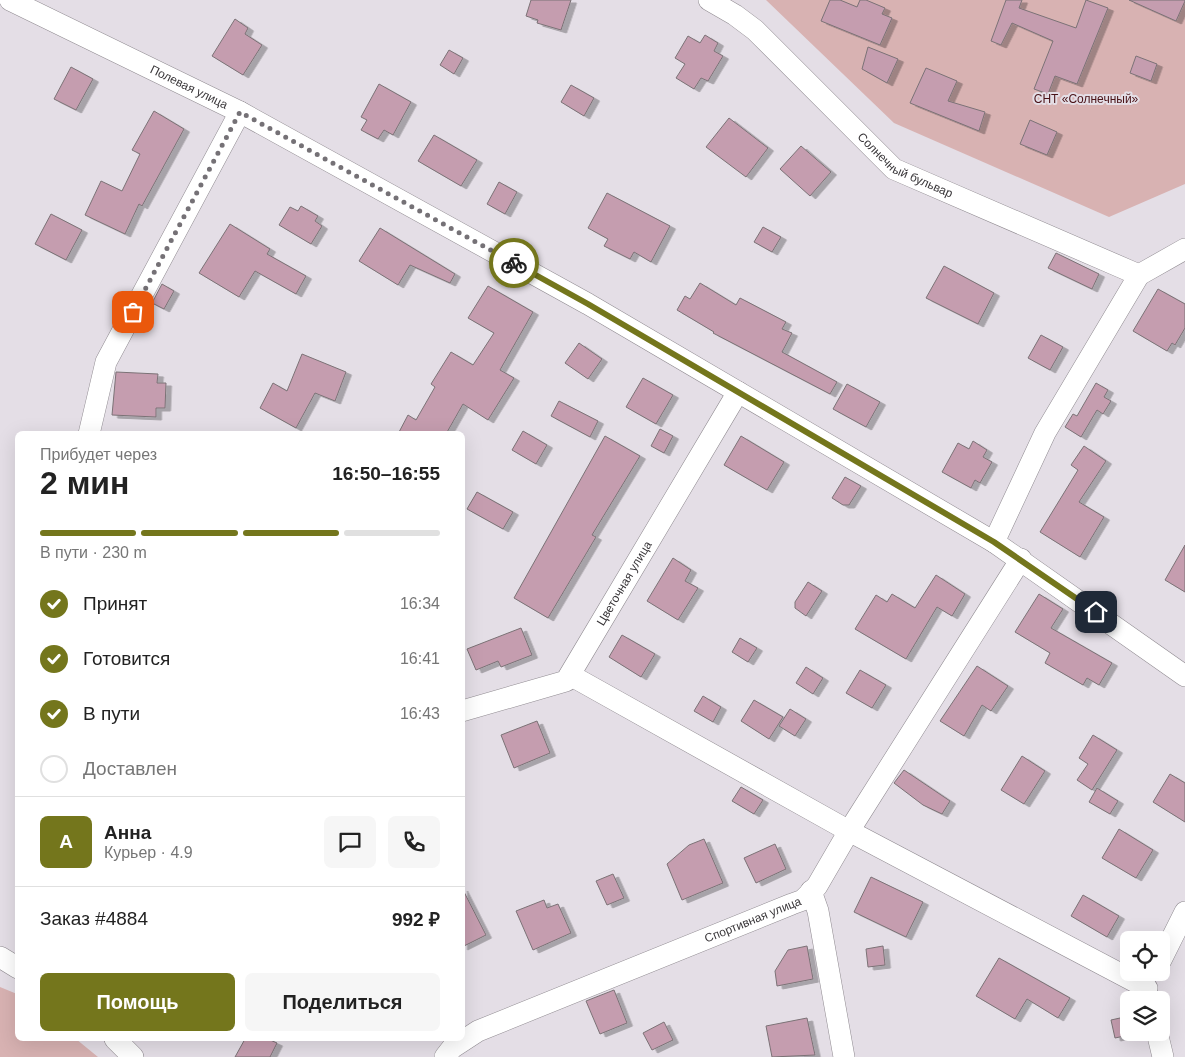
<!DOCTYPE html>
<html lang="ru">
<meta charset="utf-8">
<style>
:root{--surface:#fff;--page:#f6f6f6;--text:#222;--muted:#767676;--line:#e0e0e0;--accent:#74761c}
body{margin:0;font-family:Arial,sans-serif;background:var(--page);color:var(--text);height:100vh;display:flex;flex-direction:column;font-size:19px;white-space:nowrap}
*{box-sizing:border-box;margin:0}
p{font-size:16px;color:var(--muted)}
.icon{flex:none;width:28px;height:28px;fill:none;stroke:currentColor;stroke-width:2;stroke-linecap:round;stroke-linejoin:round}
.map{position:relative;flex:1;overflow:hidden}
.panel{position:absolute;left:15px;top:431px;width:450px;height:610px;display:flex;flex-direction:column;background:var(--surface);border-radius:8px;box-shadow:0 5px 20px #0002}
.panel>*{flex:none}
.buttons{position:absolute;left:1120px;top:931px;display:grid;gap:10px}
.buttons a{display:grid;place-items:center;width:50px;height:50px;border-radius:8px;background:var(--surface);box-shadow:0 5px 20px #0002;font-size:25px}
.pin{position:absolute;display:grid;place-items:center;width:42px;height:42px;color:#fff;margin:-21px;border-radius:10px;box-shadow:0 2px 8px #0006}
.courier{position:absolute;display:grid;place-items:center;width:50px;height:50px;margin:-25px;border:4px solid #74761c;border-radius:50%;background:#fff;color:#222;box-shadow:0 1px 6px #0007}
.head em{font-style:normal;font-weight:600}
.head div{display:flex;flex-direction:column-reverse}
.head{display:flex;align-items:center;justify-content:space-between;height:85px;padding:0 25px}
h1{font-size:32px;font-weight:600;line-height:38px}
.bar{display:grid;grid-template-columns:repeat(4,1fr);gap:8px 5px;align-content:center;height:60px;padding:0 25px}
.bar i{height:6px;border-radius:4px;background:var(--line)}
.bar .current{background:var(--accent)}
.bar p{grid-column:span 4}
.line{display:flex;align-items:center;gap:12px;padding:0 25px;border-top:1px solid var(--line)}
.line div{flex:1}
.round{display:grid;place-items:center;flex:none;width:52px;height:52px;border-radius:8px;background:var(--page)}
ol{padding:0 25px;list-style:none}
li{display:flex;align-items:center;gap:15px;height:55px}
li p{margin-inline-start:auto}
li .icon{padding:5px;border-radius:50%;background:var(--accent);color:#fff;stroke-width:4}
li:last-child{color:var(--muted)}
li i{width:28px;height:28px;border:2px solid var(--line);border-radius:50%}
.action{display:flex;gap:10px;margin-top:auto;padding:10px 25px}
.action a{flex:1;height:58px;border-radius:8px;background:var(--accent);color:#fff;font-size:20px;font-weight:600;line-height:58px;text-align:center}
.action a+a{background:var(--page);color:var(--text)}
.map>svg:first-child{display:block}
.green{fill:#d8b2b2}
.building{fill:#c59daf;stroke:#7b7276;filter:url(#shadow)}
.lines{fill:none;stroke-linecap:round;stroke-linejoin:round}
.minor-casing{stroke:#908b91;stroke-width:22}
.minor{stroke:#fff;stroke-width:21}
.done{stroke:#757176;stroke-width:5;stroke-dasharray:0 9}
.route{stroke:#74761c;stroke-width:6}
.labels{text-anchor:middle;dominant-baseline:central;stroke-width:4;stroke-linejoin:round;paint-order:stroke}
.street-label{font-size:12px;fill:#393639;stroke:#e4dee6}
.park-label{font-size:12px;fill:#4a1318;stroke:#e4dee6}
</style>
<div class="map">
<svg width="1185" height="1057" viewBox="0 0 1185 1057">
<defs>
<filter id="shadow"><feDropShadow dx="5.5" dy="3" stdDeviation="0" flood-color="#0004"/></filter>
</defs>
<rect width="100%" height="100%" fill="#e4dee6"/>
<path class="green" d="M766 0H1185V184L1109 217 894 123Z
M0 987 17 994 18 1039H76L98 1057H0Z"/>
<path class="building" d="M531 0H571L561 30 537 23 538 20 526 16Z
M830 0H840L857 7 860 0H866L885 8 882 14 892 18 880 45 821 21Z
M1006 0H1022L1019 8 1076 28 1086 0 1108 8 1077 84 1055 76 1048 94 1034 89 1053 41 1012 23 1001 45 991 41Z
M1129 0H1185V1L1176 21Z
M235 19 248 28 245 34 262 45 243 75 212 56Z
M705 35 718 43 714 51 723 56 708 81 701 78 694 89 676 78 685 64 675 58 688 36 700 43Z
M868 47 898 59 887 83 862 69Z
M449 50 463 58 454 74 440 65Z
M1136 56 1157 64 1151 81 1130 73Z
M71 67 93 79 76 110 54 99Z
M926 68 957 81 948 101 985 112 979 131 910 103Z
M379 84 411 102 393 135 384 130 378 139 361 130 367 120 361 117Z
M571 85 594 98 584 116 561 102Z
M154 111 184 129 142 206 139 204 125 234 85 215 101 181 122 191 140 154 132 150Z
M729 118 768 148 746 177 706 147Z
M1030 120 1057 132 1047 155 1020 144Z
M434 135 477 160 461 186 418 161Z
M801 146 831 172 810 196 780 169Z
M499 182 517 192 505 214 487 204Z
M607 193 670 226 651 262 634 252 630 259 604 246 608 239 588 228Z
M301 206 318 216 315 221 322 226 311 244 279 225 290 207 298 211Z
M51 214 82 230 66 260 35 244Z
M230 224 270 249 267 254 306 276 296 294 255 271 239 297 199 273Z
M763 227 781 237 772 252 754 242Z
M380 228 455 274 450 283 410 265 398 285 359 261Z
M1056 253 1099 274 1092 289 1048 268Z
M944 266 994 293 978 324 926 298Z
M700 283 736 305 740 298 786 322 782 329 792 333 782 352 837 382 830 394 713 333 714 332 677 310 685 296 690 299Z
M162 284 174 291 164 309 152 303Z
M488 286 533 312 500 370 514 378 488 420 463 404 446 434H398L408 415 416 420 435 387 431 384 451 352 473 365 494 333 468 318Z
M1158 289 1185 304V328L1175 345 1172 343 1167 351 1133 331Z
M1041 335 1063 347 1050 370 1028 358Z
M579 343 602 359 588 379 565 363Z
M302 354 346 372 335 401 315 393 296 428 260 408 273 383 287 391Z
M116 372 158 374 157 383H166L165 408H156V417L112 415Z
M643 378 673 395 656 424 626 407Z
M1096 383 1108 390 1104 397 1111 401 1103 414 1097 410 1081 437 1065 427 1073 414 1077 416Z
M847 384 880 402 866 427 833 409Z
M559 401 598 421 590 437 551 416Z
M660 429 673 436 664 453 651 446Z
M523 431 547 445 536 464 512 450Z
M605 436 640 456 592 535 596 537 548 618 514 598Z
M741 436 784 462 767 490 724 465Z
M973 441 987 450 983 457 992 462 980 483 975 480 971 488 942 472 958 443 969 449Z
M1084 446 1106 461 1079 502 1104 517 1080 557 1040 532 1078 470 1071 465Z
M845 477 861 486 849 505H843L832 498Z
M477 492 513 512 503 529 467 509Z
M1185 545V592L1165 580Z
M673 558 691 570 685 581 698 588 678 620 647 601Z
M936 575 965 594 952 616 937 607 906 659 855 629 876 595 887 602 892 594 915 608Z
M808 582 822 591 806 616 795 608V602Z
M1039 594 1063 609 1051 628 1112 663 1099 685 1087 678 1083 685 1045 663 1050 653 1015 632Z
M521 628 532 655 501 667 498 661 476 670 467 649Z
M622 635 655 654 641 677 609 657Z
M740 638 757 648 748 662 732 652Z
M977 666 1008 686 991 711 982 705 964 736 940 721Z
M806 667 823 678 813 694 796 683Z
M860 670 886 685 872 708 846 693Z
M703 696 721 707 713 722 694 711Z
M754 700 783 717 769 739 741 721Z
M790 709 806 719 795 736 779 726Z
M537 721 550 753 514 768 501 735Z
M1093 735 1117 750 1092 790 1077 780 1088 764 1079 758Z
M1022 756 1045 771 1024 804 1001 790Z
M904 770 950 801 942 814 923 805 894 783Z
M1170 774 1185 783V822L1153 802Z
M741 787 763 800 754 814 732 801Z
M1097 788 1118 801 1110 814 1089 802Z
M1119 829 1153 850 1136 878 1102 858Z
M704 839 723 883 682 900 667 864 689 845Z
M775 844 786 869 756 883 744 858Z
M613 874 624 898 607 905 596 881Z
M871 877 923 902 906 937 854 912Z
M462 888 486 935 462 947Z
M1083 895 1119 916 1107 937 1071 916Z
M544 900 547 908 558 904 571 933 533 950 516 911Z
M807 946 813 979 777 986 775 971 788 950Z
M883 946 885 965 868 967 866 949Z
M999 958 1070 998 1058 1018 1027 999 1015 1019 976 996Z
M614 990 627 1023 600 1034 586 1001Z
M1129 1016V1035L1115 1038 1111 1020Z
M807 1018 815 1055 772 1057 766 1026Z
M664 1022 673 1040 652 1050 643 1033Z
M245 1039H268L277 1043 270 1057H235Z"/>
<g class="lines">
<defs>
<g id="minor">
<path id="s1" d="M10 0 240 112 588 304 994 542 1185 676"/>
<path id="s2" d="M709 0 735 15 755 30 894 169 1139 275"/>
<path d="M89 434 106 362 240 112"/>
<path d="M994 542 1045 433 1139 275 1185 249"/>
<path d="M570 675 849 831 1147 988"/>
<path id="s3" d="M462 711 566 681 738 392"/>
<path d="M811 891 818 911 844 1057"/>
<path d="M0 957 18 968"/>
<path d="M1161 960 1185 912"/>
<path d="M1157 1032 1163 1057"/>
<path d="M115 1039 133 1057"/>
<path id="s4" d="M445 1057 452 1048 478 1031 792 904 803 900 817 886 849 831 1021 559"/>
</g>
</defs>
<use href="#minor" class="minor-casing"/>
<use href="#minor" class="minor"/>
</g>
<g class="lines">
<path class="done" d="M133 312 240 112 514 263"/>
<path class="route" d="M514 263 588 304 994 542 1096 612"/>
</g>
<g class="labels">
<g class="street-label">
<text stroke="none"><textPath href="#s1" startOffset="199">Полевая улица</textPath></text>
<text stroke="none"><textPath href="#s2" startOffset="259">Солнечный бульвар</textPath></text>
<text stroke="none"><textPath href="#s3" startOffset="222">Цветочная улица</textPath></text>
<text stroke="none"><textPath href="#s4" startOffset="339">Спортивная улица</textPath></text>
</g>
<g class="park-label">
<text x="1086" y="99">СНТ «Солнечный»</text>
</g>
</g>
</svg>
<div class="buttons">
<a><svg class="icon" aria-label="locate" viewBox="0 0 24 24"><circle cx="12" cy="12" r="6"/><path d="M12 2v4M12 18v4M2 12h4M18 12h4"/></svg></a>
<a><svg class="icon" aria-label="layers" viewBox="0 0 24 24"><path d="M12 4l9 5-9 5-9-5zM3 14l9 5 9-5"/></svg></a>
</div>
<div class="pin" style="left:133px;top:312px;background:#ea580c"><svg class="icon" aria-label="bag" viewBox="0 0 24 24"><path d="M5 8h14l-1 12H6zM9 8a3 3 0 0 1 6 0"/></svg></div>
<div class="pin" style="left:1096px;top:612px;background:#1f2937"><svg class="icon" aria-label="home" viewBox="0 0 24 24"><path d="M3 11l9-7 9 7M6 9v11h12V9"/></svg></div>
<div class="courier" style="left:514px;top:263px"><svg class="icon" aria-label="bike" viewBox="0 0 24 24"><circle cx="6" cy="16" r="4"/><circle cx="18" cy="16" r="4"/><path d="M6 16l4-8h5l3 8M10 8l3 8H6M13 5h3"/></svg></div>
<section class="panel">
<div class="head"><div><h1>2 мин</h1><p>Прибудет через</p></div><em>16:50–16:55</em></div>
<div class="bar"><i class="current"></i><i class="current"></i><i class="current"></i><i></i><p>В пути · 230 m</p></div>
<ol>
<li><svg class="icon" aria-label="check" viewBox="0 0 24 24"><path d="M5 12l5 5 9-10"/></svg>Принят<p>16:34</p></li>
<li><svg class="icon" aria-label="check" viewBox="0 0 24 24"><path d="M5 12l5 5 9-10"/></svg>Готовится<p>16:41</p></li>
<li><svg class="icon" aria-label="check" viewBox="0 0 24 24"><path d="M5 12l5 5 9-10"/></svg>В пути<p>16:43</p></li>
<li><i></i>Доставлен</li>
</ol>
<div class="line" style="height:90px"><b class="round" style="background:var(--accent);color:#fff">А</b><div><b>Анна</b><p>Курьер · 4.9</p></div><a class="round"><svg class="icon" aria-label="chat" viewBox="0 0 24 24"><path d="M4 5h16v11H9l-5 4z"/></svg></a><a class="round"><svg class="icon" aria-label="phone" viewBox="0 0 24 24"><path d="M5 4h4l2 5-3 2q2 4 5 5l2-3 5 2v4C11 20 4 13 5 4z"/></svg></a></div>
<div class="line" style="height:65px"><div>Заказ #4884</div><b>992 ₽</b></div>
<div class="action"><a>Помощь</a><a>Поделиться</a></div>
</section>
</div>
